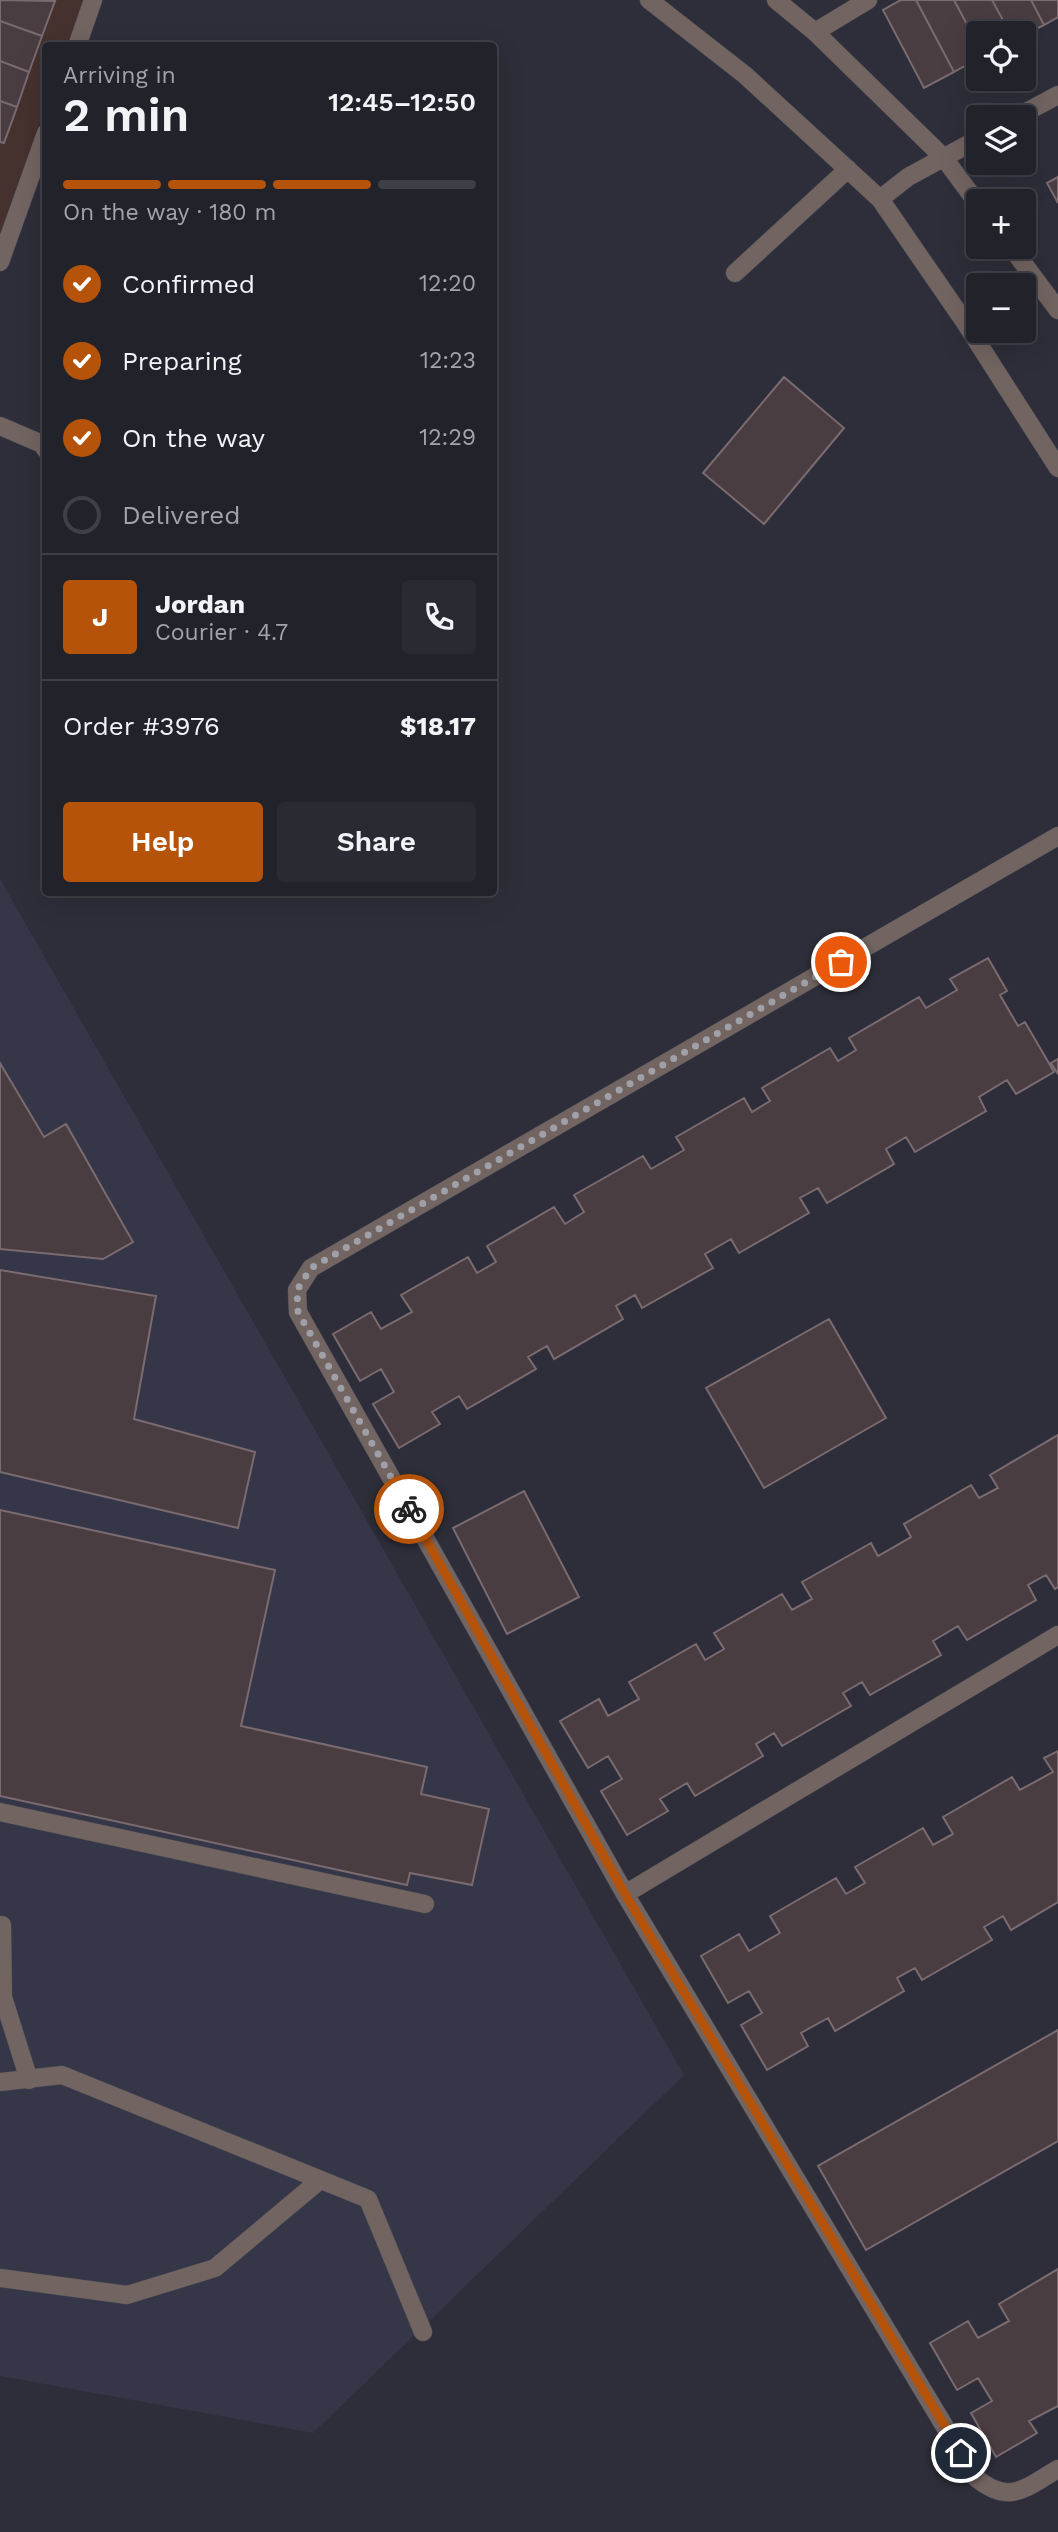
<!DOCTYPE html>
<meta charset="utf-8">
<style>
:root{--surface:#22222b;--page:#2a2a33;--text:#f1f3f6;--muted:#a2a4a9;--line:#3f3f47;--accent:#b45309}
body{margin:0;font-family:"Work Sans",sans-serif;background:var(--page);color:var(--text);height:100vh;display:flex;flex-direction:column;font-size:26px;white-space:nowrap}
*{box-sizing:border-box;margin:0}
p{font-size:23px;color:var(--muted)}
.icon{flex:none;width:38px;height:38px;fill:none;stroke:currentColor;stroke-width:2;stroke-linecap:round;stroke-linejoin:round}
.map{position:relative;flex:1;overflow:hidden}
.panel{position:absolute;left:42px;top:42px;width:455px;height:854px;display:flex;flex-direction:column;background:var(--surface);border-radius:7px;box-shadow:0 7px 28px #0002,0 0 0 2px var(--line)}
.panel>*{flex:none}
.controls{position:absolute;left:966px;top:21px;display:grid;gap:14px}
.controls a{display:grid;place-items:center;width:70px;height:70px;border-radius:7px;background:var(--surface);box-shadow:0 7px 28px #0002,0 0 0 2px var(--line);font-size:35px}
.pin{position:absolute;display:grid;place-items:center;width:60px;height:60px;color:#fff;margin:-30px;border:4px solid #fff;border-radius:50%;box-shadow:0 2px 7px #0007}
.courier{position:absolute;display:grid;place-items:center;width:70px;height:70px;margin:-35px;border:5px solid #b45309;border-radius:50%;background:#fff;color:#222;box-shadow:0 2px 9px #0007}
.headline em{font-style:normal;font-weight:600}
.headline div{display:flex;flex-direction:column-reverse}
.headline{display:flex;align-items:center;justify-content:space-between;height:119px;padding:0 21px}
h1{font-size:46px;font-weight:600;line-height:52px}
.bar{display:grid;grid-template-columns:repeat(4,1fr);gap:10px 7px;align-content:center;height:84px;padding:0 21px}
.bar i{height:9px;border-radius:5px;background:var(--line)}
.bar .active{background:var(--accent)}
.bar p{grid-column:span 4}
.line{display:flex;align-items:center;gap:18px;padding:0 21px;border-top:2px solid var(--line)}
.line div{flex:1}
.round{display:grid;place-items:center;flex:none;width:74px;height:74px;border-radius:7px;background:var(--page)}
ol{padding:0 21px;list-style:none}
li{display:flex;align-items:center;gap:21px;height:77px}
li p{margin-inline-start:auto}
li .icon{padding:7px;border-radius:50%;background:var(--accent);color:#fff;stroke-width:4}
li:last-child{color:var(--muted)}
li i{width:38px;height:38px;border:4px solid var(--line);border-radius:50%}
.primary-button{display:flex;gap:14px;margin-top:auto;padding:14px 21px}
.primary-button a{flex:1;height:80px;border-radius:7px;background:var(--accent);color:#fff;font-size:28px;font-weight:600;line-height:80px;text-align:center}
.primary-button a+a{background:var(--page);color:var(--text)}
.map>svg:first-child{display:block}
.commercial{fill:#45312d}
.built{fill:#353647}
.building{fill:#4a3d42;stroke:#7a6b71;stroke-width:2}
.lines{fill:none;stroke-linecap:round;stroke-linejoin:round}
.minor-casing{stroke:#494a55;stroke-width:19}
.minor{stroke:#726460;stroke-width:18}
.done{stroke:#a0a0a9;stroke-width:7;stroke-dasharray:0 12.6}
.route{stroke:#b45309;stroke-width:9}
</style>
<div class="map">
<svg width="1058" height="2532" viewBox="0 0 1058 2532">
<rect width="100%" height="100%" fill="#2d2e39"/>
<path class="commercial" d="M0 0H84L67 45 46 46 45 107 0 234Z"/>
<path class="built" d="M0 879 684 2075 313 2433 0 2376Z"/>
<path class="building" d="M0 0 55 1 42 36 0 21Z
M901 0H916L954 72 924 88 883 10Z
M916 0H954L978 45V59L954 72Z
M954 0H992L1010 33H978V45Z
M992 0H1031L1044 25 1024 35V33H1010Z
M1031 0H1058V17L1044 25Z
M0 21 42 36 29 72 0 61Z
M0 61 29 72 17 107 0 101Z
M0 101 17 107 4 143 0 142Z
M1058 177V203L1047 183Z
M784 377 844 428 764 524 703 473Z
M988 958 1007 991 1000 995 1018 1026 1025 1022 1054 1072 1016 1094 1007 1080 979 1097 986 1111 915 1152 906 1137 886 1149 894 1164 827 1203 818 1188 800 1198 809 1213 739 1253 731 1239 705 1254 713 1268 642 1308 635 1295 616 1306 623 1319 554 1359 547 1346 528 1357 536 1369 467 1409 459 1396 432 1412 440 1424 399 1448 373 1404 394 1392 381 1369 360 1381 333 1334 371 1312 381 1329 412 1312 401 1295 468 1257 477 1273 496 1262 487 1246 554 1207 565 1224 584 1212 574 1195 643 1156 651 1169 684 1150 676 1137 744 1098 752 1112 770 1101 762 1088 830 1048 838 1061 856 1050 849 1038 919 997 926 1008 957 990 950 979Z
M1058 1059V1074L1051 1063Z
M0 1063 44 1137 66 1124 133 1242 103 1259 0 1249Z
M0 1270 156 1296 134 1419 255 1452 238 1528 0 1472Z
M829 1319 886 1418 764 1488 706 1388Z
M1058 1435V1587L1055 1589 1046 1575 1028 1585 1036 1600 967 1640 958 1626 933 1641 941 1655 870 1695 862 1682 843 1693 851 1706 782 1746 774 1733 756 1744 763 1756 695 1796 687 1783 660 1799 668 1811 627 1835 601 1791 622 1779 608 1756 588 1768 560 1721 599 1699 608 1716 639 1699 629 1682 696 1644 705 1660 724 1649 714 1633 782 1594 792 1610 812 1599 802 1582 871 1543 878 1556 911 1537 904 1524 971 1485 979 1498 998 1488 990 1475Z
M524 1491 579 1597 507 1634 453 1528Z
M0 1510 275 1570 241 1726 427 1767 421 1794 489 1809 472 1885 410 1873 407 1885 0 1796Z
M1058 1751V1902L1011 1930 1003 1916 984 1927 992 1940 922 1980 915 1968 897 1978 904 1991 835 2031 828 2018 801 2033 808 2046 767 2070 741 2025 762 2013 749 1991 728 2003 701 1956 739 1934 749 1951 780 1933 770 1916 836 1878 846 1894 865 1883 855 1867 923 1828 933 1845 953 1834 943 1817 1012 1777 1020 1790 1053 1772 1044 1758Z
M1058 2030V2141L866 2250 818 2166Z
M1058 2269V2406L1029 2421 1037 2433 996 2457 971 2413 992 2401 978 2378 957 2390 930 2343 968 2321 978 2338 1009 2321 999 2304Z"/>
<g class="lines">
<defs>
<path id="minor" d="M649 0 745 75 880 199 964 321 1058 468
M776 0 815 32 944 158 978 204
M815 32 868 0
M77 46 93 0
M1017 117 1058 95
M880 199 908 177 978 139
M1011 247 1058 310
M0 262 46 133
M735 273 848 169
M0 426 42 444 46 450
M1058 836 311 1268 297 1290 298 1312 625 1894 975 2477C1009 2506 1025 2488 1058 2469
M0 1812 425 1904
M625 1894 1058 1635
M2 1925 3 1997 29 2080
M0 2082 62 2075 368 2199 423 2332
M0 2278 127 2295 215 2268 320 2180"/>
</defs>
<use href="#minor" class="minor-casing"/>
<use href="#minor" class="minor"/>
</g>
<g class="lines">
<path class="done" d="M409 1509 298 1312 297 1290 311 1268 841 962"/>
<path class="route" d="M409 1509 625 1894 961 2453"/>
</g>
</svg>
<div class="controls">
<a><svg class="icon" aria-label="locate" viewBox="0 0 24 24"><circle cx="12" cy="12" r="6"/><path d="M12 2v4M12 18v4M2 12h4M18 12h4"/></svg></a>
<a><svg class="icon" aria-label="layers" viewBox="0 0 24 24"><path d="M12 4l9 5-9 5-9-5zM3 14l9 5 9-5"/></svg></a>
<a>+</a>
<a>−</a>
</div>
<div class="pin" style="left:841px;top:962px;background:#ea580c"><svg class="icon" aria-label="bag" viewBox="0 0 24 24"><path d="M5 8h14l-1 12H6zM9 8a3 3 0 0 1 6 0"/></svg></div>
<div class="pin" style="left:961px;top:2453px;background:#1f2937"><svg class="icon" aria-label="home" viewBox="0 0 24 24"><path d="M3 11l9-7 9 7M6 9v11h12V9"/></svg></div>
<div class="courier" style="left:409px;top:1509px"><svg class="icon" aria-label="bike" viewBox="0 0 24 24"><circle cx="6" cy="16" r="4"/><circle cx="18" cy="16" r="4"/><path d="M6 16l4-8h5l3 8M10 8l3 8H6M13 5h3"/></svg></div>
<section class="panel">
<div class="headline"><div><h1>2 min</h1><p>Arriving in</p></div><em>12:45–12:50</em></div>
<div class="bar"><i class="active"></i><i class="active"></i><i class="active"></i><i></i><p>On the way · 180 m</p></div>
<ol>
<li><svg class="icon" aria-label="check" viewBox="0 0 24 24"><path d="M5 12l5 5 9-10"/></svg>Confirmed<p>12:20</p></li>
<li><svg class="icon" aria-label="check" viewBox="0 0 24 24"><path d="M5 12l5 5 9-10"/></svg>Preparing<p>12:23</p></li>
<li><svg class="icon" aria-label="check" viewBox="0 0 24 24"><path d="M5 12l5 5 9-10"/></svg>On the way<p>12:29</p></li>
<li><i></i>Delivered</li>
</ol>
<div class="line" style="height:126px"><b class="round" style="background:var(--accent);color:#fff">J</b><div><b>Jordan</b><p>Courier · 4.7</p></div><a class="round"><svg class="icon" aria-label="phone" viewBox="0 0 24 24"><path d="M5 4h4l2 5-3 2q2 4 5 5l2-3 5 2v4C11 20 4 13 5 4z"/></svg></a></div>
<div class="line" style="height:91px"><div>Order #3976</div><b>$18.17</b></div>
<div class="primary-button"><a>Help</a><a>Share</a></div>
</section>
</div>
